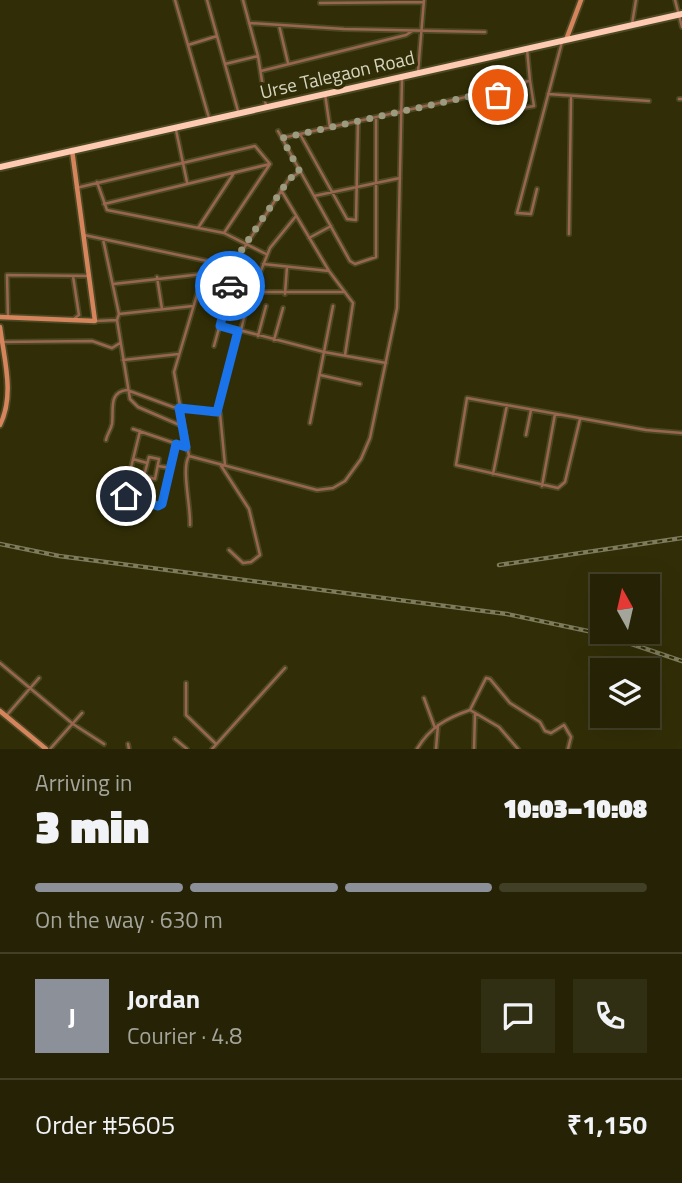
<!DOCTYPE html>
<meta charset="utf-8">
<style>
:root{--surface:#252205;--page:#312f13;--text:#f1f3f6;--muted:#a3a49a;--line:#423f27;--accent:#8c9099}
body{margin:0;font-family:"Titillium Web",sans-serif;background:var(--page);color:var(--text);height:100vh;display:flex;flex-direction:column;font-size:26px;white-space:nowrap}
*{box-sizing:border-box;margin:0}
p{font-size:23px;color:var(--muted)}
.icon{flex:none;width:38px;height:38px;fill:none;stroke:currentColor;stroke-width:2;stroke-linecap:round;stroke-linejoin:round}
.map{position:relative;height:749px;overflow:hidden}
.sheet{display:flex;flex-direction:column;background:var(--surface);flex:1}
.sheet>*{flex:none}
.needle{width:46px;rotate:352deg}
.fabs{position:absolute;left:590px;top:574px;display:grid;gap:14px}
.fabs a{display:grid;place-items:center;width:70px;height:70px;border-radius:0px;background:var(--surface);box-shadow:0 7px 28px #0002,0 0 0 2px var(--line);font-size:35px}
.pin{position:absolute;display:grid;place-items:center;width:60px;height:60px;color:#fff;margin:-30px;border:4px solid #fff;border-radius:50%;box-shadow:0 2px 7px #0007}
.courier{position:absolute;display:grid;place-items:center;width:70px;height:70px;margin:-35px;border:5px solid #1a73e8;border-radius:50%;background:#fff;color:#222;box-shadow:0 2px 9px #0007}
.head em{font-style:normal;font-weight:800}
.head div{display:flex;flex-direction:column-reverse}
.head{display:flex;align-items:center;justify-content:space-between;height:119px;padding:0 35px}
h1{font-size:46px;font-weight:800;line-height:52px}
.bar{display:grid;grid-template-columns:repeat(4,1fr);gap:10px 7px;align-content:center;height:84px;padding:0 35px}
.bar i{height:9px;border-radius:5px;background:var(--line)}
.bar .current{background:var(--accent)}
.bar p{grid-column:span 4}
.line{display:flex;align-items:center;gap:18px;padding:0 35px;border-top:2px solid var(--line)}
.line div{flex:1}
.round{display:grid;place-items:center;flex:none;width:74px;height:74px;border-radius:0px;background:var(--page)}
.map>svg:first-child{display:block}
.lines{fill:none;stroke-linecap:round;stroke-linejoin:round}
.street-casing{stroke:#4b4924;stroke-width:6}
.secondary-casing{stroke:#4b4924;stroke-width:8}
.highway-casing{stroke:#4b4924;stroke-width:10}
.street{stroke:#99664d;stroke-width:2.5}
.secondary{stroke:#d6845c;stroke-width:4.5}
.highway{stroke:#fecab1;stroke-width:6}
.rail-casing{stroke:#7d7b5d;stroke-width:4.5}
.rail{stroke:#312e07;stroke-width:2;stroke-dasharray:5;stroke-linecap:butt}
.done{stroke:#9c9a7f;stroke-width:7;stroke-dasharray:0 12.6}
.route{stroke:#1a73e8;stroke-width:9}
.labels{text-anchor:middle;dominant-baseline:central;stroke-width:7;stroke-linejoin:round;paint-order:stroke}
.street-label{font-size:19px;fill:#d5d4bf;stroke:#312e07}
</style>
<div class="map">
<svg width="682" height="749" viewBox="0 0 682 749">
<rect width="100%" height="100%" fill="#312e07"/>
<g class="lines">
<defs>
<path id="street" d="M175 0 209 118
M207 0 238 111
M243 0 258 56 266 106
M675 0 682 27
M320 3 423 2
M249 23 344 29 485 32
M632 24 636 0
M279 25 288 63
M188 45 217 36
M527 49 530 81
M225 64 258 56
M261 71 406 35 412 31
M418 72 424 0
M510 84 530 81 534 106 511 110
M325 94 330 128
M548 94 649 101
M679 99H682
M176 130 187 182
M278 131 350 261 355 264 376 257V119
M300 134 347 219 356 220 358 122
M282 138 493 91 498 95 502 111
M97 182 107 210 224 233 266 254
M76 188 255 146 270 164 224 233
M537 189 531 214 517 213 562 42
M281 190 329 271 353 303 345 355
M314 196 400 178
M104 204 270 164
M198 228 234 173
M569 234 571 97
M84 235 207 261 174 372 189 456 317 490 333 488 345 481 361 459 370 438 397 308 402 79
M309 238 331 226
M103 239 119 314 117 320 130 399 138 407 182 426
M263 264 329 271
M73 276 79 315 75 318
M157 277 162 309
M113 284 203 274
M230 292H345
M252 293 270 248 296 216
M285 294 287 267
M119 314 193 306
M8 318 7 275 89 276
M96 321 117 320
M220 325 324 352 386 363
M241 330 247 306
M258 336 266 306
M274 340 283 308
M1 342 92 341 112 348 120 343
M214 346 239 256 289 179 300 172
M123 360 179 354
M320 375 360 384
M217 412 238 331
M580 419 565 482 558 488 456 465 467 398 646 430 682 433
M310 423 333 306
M133 429 186 447
M140 431 125 492 129 497 158 506 162 504 176 444
M526 435 531 410
M106 440C107 434 111 430 112 424 114 410 108 392 127 390L173 407 220 413 225 465
M189 456C181 468 191 507 190 525
M149 457 159 459 155 479 144 476Z
M133 459 147 463
M220 464 249 509 260 555 251 562 243 563 229 550
M158 466 171 468
M493 474 507 405
M542 486 555 414
M0 663 73 724 104 744
M186 683V715L216 744
M424 698 435 728
M470 710 486 678 490 679 510 703 540 722 545 731 551 733 564 725 571 737 568 749
M6 716 39 678
M175 739 187 749
M128 744 129 749
M50 749 82 713
M212 749 285 668
M417 749C430 727 447 718 470 710L499 727 518 749
M436 749 438 725
M474 749 475 714"/>
<path id="secondary" d="M566 40 581 0
M0 317 95 321 72 150
M0 327C4 359 15 395 0 425
M0 711 46 749"/>
<path id="highway" d="M0 167 682 14"/>
</defs>
<use href="#street" class="street-casing"/>
<use href="#secondary" class="secondary-casing"/>
<use href="#highway" class="highway-casing"/>
<use href="#street" class="street"/>
<use href="#secondary" class="secondary"/>
<use href="#highway" class="highway"/>
<defs>
<path id="rail" d="M0 544 59 556 507 614 602 634 682 661
M499 565 682 538"/>
</defs>
<use href="#rail" class="rail-casing"/>
<use href="#rail" class="rail"/>
</g>
<g class="lines">
<path class="done" d="M230 286 241 251 289 179 300 172 282 138 494 91 498 95"/>
<path class="route" d="M126 496 158 506 162 504 176 444 186 447 179 408 217 412 238 331 220 326 230 286"/>
</g>
<g class="labels">
<g class="street-label">
<text transform="translate(337 74) rotate(-13)">Urse Talegaon Road</text>
</g>
</g>
</svg>
<div class="fabs">
<a><svg class="needle" viewBox="-14 -14 28 28"><path d="M0-13l5 13h-10z" fill="#e53935"/><path d="M0 13l5-13h-10z" fill="#a3a49a"/></svg></a>
<a><svg class="icon" aria-label="layers" viewBox="0 0 24 24"><path d="M12 4l9 5-9 5-9-5zM3 14l9 5 9-5"/></svg></a>
</div>
<div class="pin" style="left:498px;top:95px;background:#ea580c"><svg class="icon" aria-label="bag" viewBox="0 0 24 24"><path d="M5 8h14l-1 12H6zM9 8a3 3 0 0 1 6 0"/></svg></div>
<div class="pin" style="left:126px;top:496px;background:#1f2937"><svg class="icon" aria-label="home" viewBox="0 0 24 24"><path d="M3 11l9-7 9 7M6 9v11h12V9"/></svg></div>
<div class="courier" style="left:230px;top:286px"><svg class="icon" aria-label="car" viewBox="0 0 24 24"><path d="M5 17H2v-5l4-1 3-4h7l3 4 3 1v5h-3M9 17h6M6 11h13"/><circle cx="7" cy="17" r="2"/><circle cx="17" cy="17" r="2"/></svg></div>
</div>
<section class="sheet">
<div class="head"><div><h1>3 min</h1><p>Arriving in</p></div><em>10:03–10:08</em></div>
<div class="bar"><i class="current"></i><i class="current"></i><i class="current"></i><i></i><p>On the way · 630 m</p></div>
<div class="line" style="height:126px"><b class="round" style="background:var(--accent);color:#fff">J</b><div><b>Jordan</b><p>Courier · 4.8</p></div><a class="round"><svg class="icon" aria-label="chat" viewBox="0 0 24 24"><path d="M4 5h16v11H9l-5 4z"/></svg></a><a class="round"><svg class="icon" aria-label="phone" viewBox="0 0 24 24"><path d="M5 4h4l2 5-3 2q2 4 5 5l2-3 5 2v4C11 20 4 13 5 4z"/></svg></a></div>
<div class="line" style="height:91px"><div>Order #5605</div><b>₹1,150</b></div>
</section>
